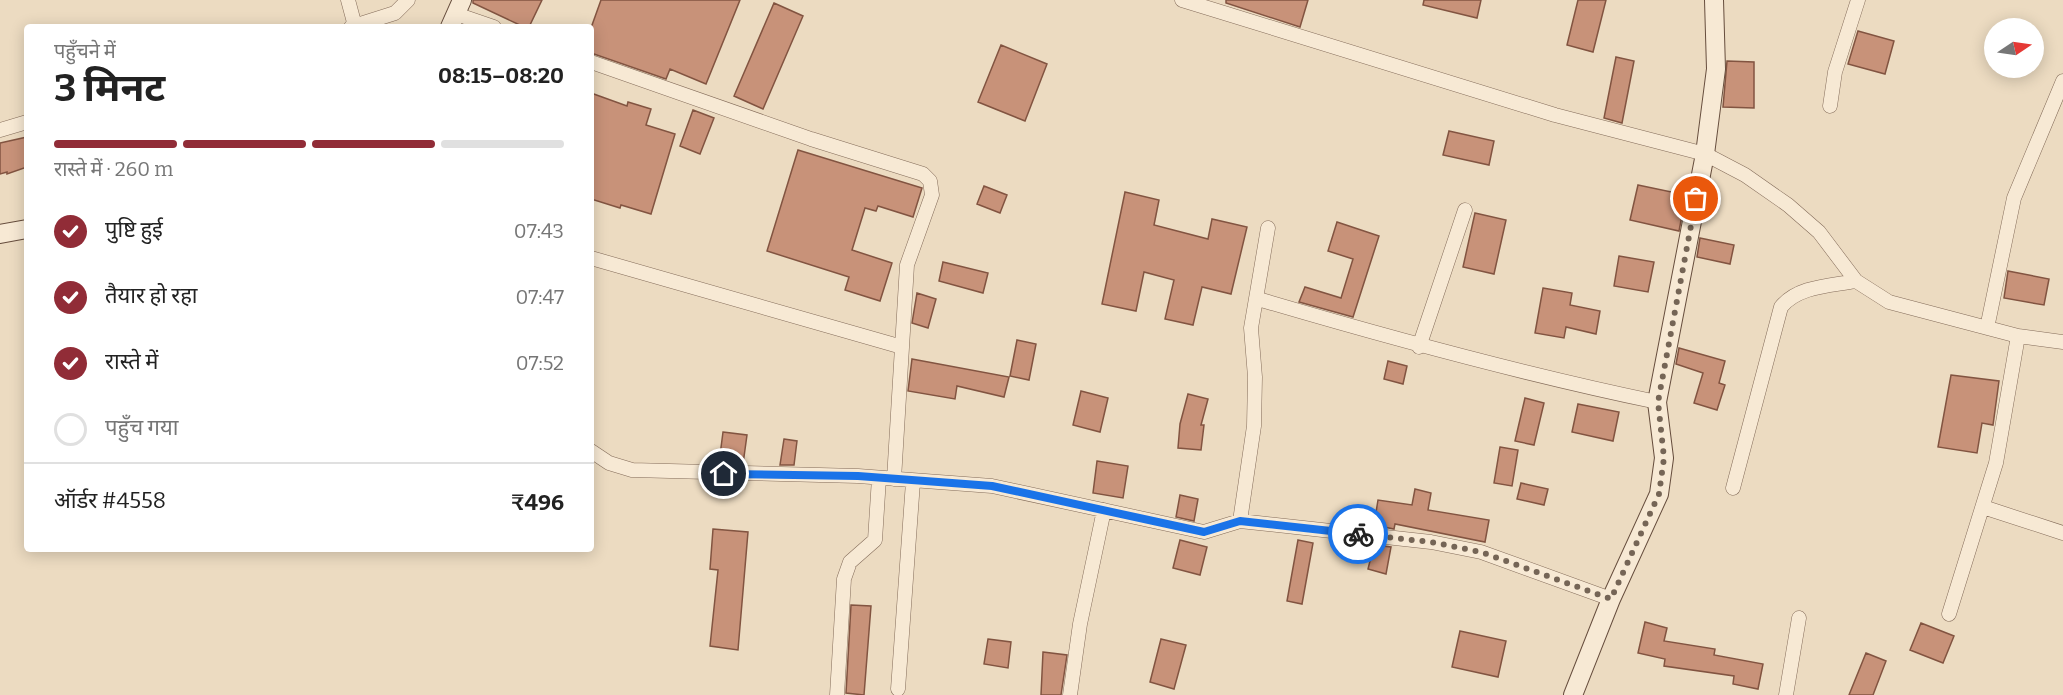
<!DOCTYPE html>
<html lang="hi">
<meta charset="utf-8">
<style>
:root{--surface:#fff;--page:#f6f6f6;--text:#222;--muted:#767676;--line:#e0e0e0;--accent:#912c37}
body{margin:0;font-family:Bitter,"Noto Sans Devanagari",serif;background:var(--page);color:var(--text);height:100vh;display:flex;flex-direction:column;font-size:22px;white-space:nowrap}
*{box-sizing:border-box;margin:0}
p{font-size:20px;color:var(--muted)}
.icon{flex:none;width:33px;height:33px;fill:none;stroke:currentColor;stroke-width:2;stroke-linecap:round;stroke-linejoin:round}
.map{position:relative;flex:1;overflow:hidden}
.panel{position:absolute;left:24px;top:24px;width:570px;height:528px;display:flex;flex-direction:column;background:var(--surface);border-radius:6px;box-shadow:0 3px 15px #0003}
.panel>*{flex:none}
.needle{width:39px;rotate:77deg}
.fabs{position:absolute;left:1984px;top:18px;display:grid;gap:12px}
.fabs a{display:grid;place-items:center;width:60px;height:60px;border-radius:50%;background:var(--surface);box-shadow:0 3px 15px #0003;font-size:30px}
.pin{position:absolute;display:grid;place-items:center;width:51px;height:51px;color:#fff;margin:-26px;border:3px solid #fff;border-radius:50%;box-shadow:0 2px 6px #0007}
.courier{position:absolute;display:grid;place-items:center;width:60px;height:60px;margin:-30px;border:4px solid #1a73e8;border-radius:50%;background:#fff;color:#222;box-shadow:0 2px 8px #0007}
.summary em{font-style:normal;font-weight:700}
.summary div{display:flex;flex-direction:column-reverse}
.summary{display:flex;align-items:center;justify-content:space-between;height:102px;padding:0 30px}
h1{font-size:39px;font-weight:700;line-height:45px}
.bar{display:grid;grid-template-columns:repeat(4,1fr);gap:9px 6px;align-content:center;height:72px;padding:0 30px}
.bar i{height:8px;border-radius:4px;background:var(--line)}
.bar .active{background:var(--accent)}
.bar p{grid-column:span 4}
.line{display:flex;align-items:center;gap:15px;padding:0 30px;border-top:2px solid var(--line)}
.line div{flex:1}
ol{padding:0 30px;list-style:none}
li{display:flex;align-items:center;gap:18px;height:66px}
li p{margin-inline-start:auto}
li .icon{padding:6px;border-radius:50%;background:var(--accent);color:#fff;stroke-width:4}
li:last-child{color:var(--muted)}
li i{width:33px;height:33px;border:3px solid var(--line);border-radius:50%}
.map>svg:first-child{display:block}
.building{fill:#c89279;stroke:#825441;stroke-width:1.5}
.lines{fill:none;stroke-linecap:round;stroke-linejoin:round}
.street-casing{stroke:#846c5a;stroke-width:15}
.secondary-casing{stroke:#664d3d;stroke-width:20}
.street{stroke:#f7e9d4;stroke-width:14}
.secondary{stroke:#f7e9d4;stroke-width:18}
.done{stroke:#756556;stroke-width:6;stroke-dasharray:0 10.8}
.route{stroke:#1a73e8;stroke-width:8}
</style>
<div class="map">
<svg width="2063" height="695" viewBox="0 0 2063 695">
<rect width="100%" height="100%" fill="#ecdbc1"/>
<path class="building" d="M473 0H542L529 27H524L473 3Z
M601 0H740L706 84 670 69 666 79 591 53V28Z
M1226 0H1308L1300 27 1226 3Z
M1424 0H1481L1477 18 1423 5Z
M1578 0H1606L1593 52 1567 45Z
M774 3 803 16 763 109 734 96Z
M1858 31 1894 41 1885 74 1848 64Z
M1001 45 1047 64 1025 121 978 102Z
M1616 57 1634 61 1622 123 1604 118Z
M1727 61 1754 62V108L1723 107Z
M591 93 627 106 628 102 651 109 646 125 675 134 651 214 621 205 620 208 591 199Z
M693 110 714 118 700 154 680 146Z
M1449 131 1494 141 1489 165 1443 155Z
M27 137V167L7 174V172L0 174V143Z
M798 150 922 188 913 217 878 206 876 211 865 208 852 250 892 263 880 301 845 290 849 277 767 251Z
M1638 185 1686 195 1679 231 1630 220Z
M984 186 1007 195 1000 213 977 204Z
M1125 192 1159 200 1154 225 1208 239 1212 219 1247 227 1231 294 1202 287 1193 325 1165 319 1174 280 1144 272 1136 311 1102 304Z
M1475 213 1506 220 1494 274 1463 267Z
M1337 222 1379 236 1353 317 1299 302 1305 287 1341 298 1353 259 1328 251Z
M1700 238 1734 245 1730 264 1697 257Z
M1619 256 1654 262 1648 292 1614 286Z
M943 262 988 273 983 293 939 281Z
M2008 271 2049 279 2044 305 2004 298Z
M1543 288 1572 293 1570 305 1600 311 1596 334 1566 327 1564 338 1535 333Z
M917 293 936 299 928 328 912 323Z
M1017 340 1036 344 1029 380 1010 376Z
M1679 348 1725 361 1719 383 1725 385 1717 410 1694 403 1703 373 1676 364Z
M912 359 1009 377 1004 397 957 386 955 399 908 391Z
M1388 361 1407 366 1403 384 1384 379Z
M1951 375 1999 381 1993 425 1982 423 1977 453 1938 447Z
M1081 391 1108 398 1100 432 1073 425Z
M1188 394 1208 399 1201 425H1204L1201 450 1178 448 1180 424Z
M1525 398 1544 403 1534 445 1515 441Z
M1578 404 1619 412 1613 441 1572 432Z
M723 432 747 435 743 464 719 463Z
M784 439 797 441 794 465H780Z
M1500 447 1518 450 1512 486 1494 483Z
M1097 461 1128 466 1123 498 1093 493Z
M1521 483 1548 489 1544 505 1517 499Z
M1415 489 1431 493 1428 510 1489 520 1485 542 1395 524 1394 529 1374 525 1378 500 1412 505Z
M1180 495 1198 499 1194 521 1176 517Z
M713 529 748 532 738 650 710 646 718 570 710 569Z
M1180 540 1207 547 1200 575 1173 568Z
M1298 540 1313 543 1302 604 1287 601Z
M1374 545 1391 547 1386 574 1368 569Z
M851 605 871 606 864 695 846 693Z
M1645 622 1667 628 1664 641 1715 649 1714 655 1763 664 1758 689 1733 684 1734 676 1664 666 1665 659 1638 653Z
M1921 623 1954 636 1943 663 1910 650Z
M1460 631 1506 641 1498 677 1452 667Z
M988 639 1011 642 1008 668 984 664Z
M1161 639 1186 645 1174 689 1150 682Z
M1043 652 1067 655 1061 695H1041Z
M1866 653 1886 661 1873 695H1849Z"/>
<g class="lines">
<defs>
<path id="street" d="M348 0 355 26
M1182 0 1555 115 1705 154 1745 175 1788 205 1819 232 1856 281 1889 302 2018 336 2063 342
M456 14 494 27
M351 27 395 13 408 0
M591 62 811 139 923 174 930 181 932 195 907 265 894 479
M1830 106 1835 72 1858 0
M0 130 27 122
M591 258 902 347
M1258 299C1390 338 1522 374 1657 402
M1987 328 2014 198 2063 81
M1419 347 1465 210
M591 451 609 463 632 470 858 476 992 486 1204 532 1240 521 1431 542 1481 552 1611 599
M1733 488 1781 307C1798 286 1830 286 1856 281
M1983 507 2063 533
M1240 521 1254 426 1255 377 1251 328 1268 228
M1949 614 1996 463 2018 336
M898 689 913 482
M837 695 844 579 850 562 875 540 879 478
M1070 695 1080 624 1104 510
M1786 695 1799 618"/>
<path id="secondary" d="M450 27 462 0
M0 234 27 229
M1573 695 1611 599 1659 494 1664 458 1657 402 1705 154 1716 69 1714 0"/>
</defs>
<use href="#street" class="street-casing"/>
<use href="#secondary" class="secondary-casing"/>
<use href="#street" class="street"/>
<use href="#secondary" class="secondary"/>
</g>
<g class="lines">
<path class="done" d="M1358 534 1431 542 1481 552 1611 599 1659 494 1664 458 1658 402 1696 199"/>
<path class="route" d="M724 474 858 476 992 486 1204 532 1240 521 1358 534"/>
</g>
</svg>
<div class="fabs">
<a><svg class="needle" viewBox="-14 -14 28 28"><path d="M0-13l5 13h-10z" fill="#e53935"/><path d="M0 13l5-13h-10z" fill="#767676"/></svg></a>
</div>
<div class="pin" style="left:1696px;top:199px;background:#ea580c"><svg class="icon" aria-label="bag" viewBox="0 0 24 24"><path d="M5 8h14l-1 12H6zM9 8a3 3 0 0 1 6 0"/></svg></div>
<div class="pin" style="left:724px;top:474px;background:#1f2937"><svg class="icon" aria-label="home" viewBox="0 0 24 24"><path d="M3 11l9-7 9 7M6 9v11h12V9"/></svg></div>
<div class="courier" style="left:1358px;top:534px"><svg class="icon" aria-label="bike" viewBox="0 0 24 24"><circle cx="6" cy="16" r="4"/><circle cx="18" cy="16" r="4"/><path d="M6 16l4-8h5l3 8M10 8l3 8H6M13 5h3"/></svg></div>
<section class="panel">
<div class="summary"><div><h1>3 मिनट</h1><p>पहुँचने में</p></div><em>08:15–08:20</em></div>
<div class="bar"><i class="active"></i><i class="active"></i><i class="active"></i><i></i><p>रास्ते में · 260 m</p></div>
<ol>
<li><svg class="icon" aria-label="check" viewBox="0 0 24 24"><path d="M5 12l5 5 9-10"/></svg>पुष्टि हुई<p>07:43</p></li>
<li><svg class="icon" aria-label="check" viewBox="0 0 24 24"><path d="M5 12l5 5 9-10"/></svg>तैयार हो रहा<p>07:47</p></li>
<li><svg class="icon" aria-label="check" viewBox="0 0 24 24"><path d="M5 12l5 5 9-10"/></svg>रास्ते में<p>07:52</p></li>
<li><i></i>पहुँच गया</li>
</ol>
<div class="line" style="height:78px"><div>ऑर्डर #4558</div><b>₹496</b></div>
</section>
</div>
